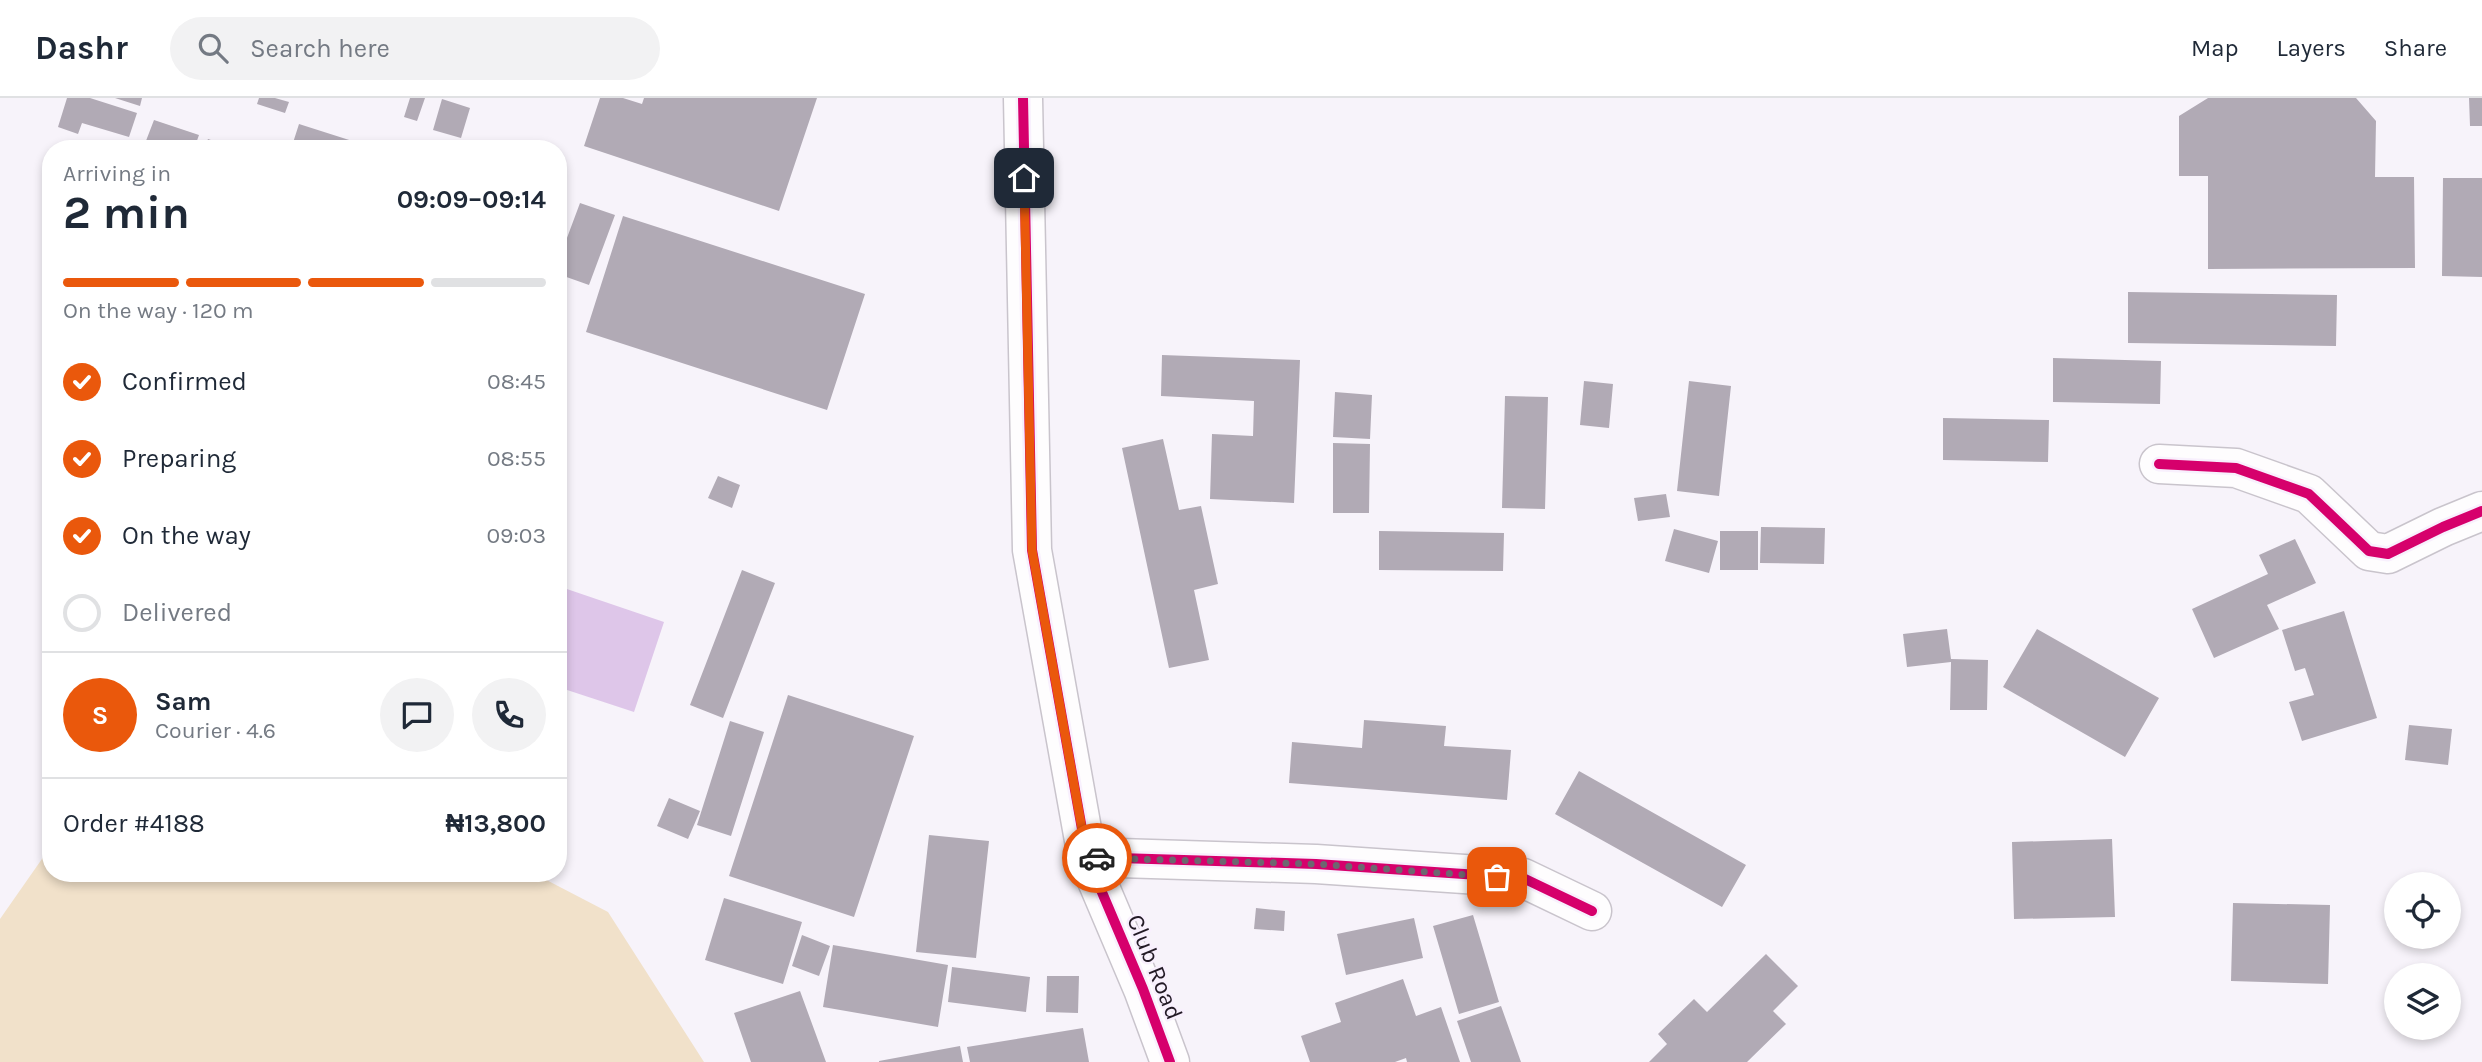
<!DOCTYPE html>
<meta charset="utf-8">
<style>
:root{--surface:#fff;--page:#f2f2f3;--text:#1f2937;--muted:#747a83;--line:#e0e1e3;--accent:#ea580c}
body{margin:0;font-family:Karla,sans-serif;background:var(--page);color:var(--text);height:100vh;display:flex;flex-direction:column;font-size:26px;white-space:nowrap}
*{box-sizing:border-box;margin:0}
p{font-size:23px;color:var(--muted)}
.icon{flex:none;width:38px;height:38px;fill:none;stroke:currentColor;stroke-width:2;stroke-linecap:round;stroke-linejoin:round}
.map{position:relative;flex:1;overflow:hidden}
.side{position:absolute;left:42px;top:42px;width:525px;height:742px;display:flex;flex-direction:column;background:var(--surface);border-radius:28px;box-shadow:0 4px 10px #0003}
.side>*{flex:none}
.controls{position:absolute;left:2384px;top:774px;display:grid;gap:14px}
.controls a{display:grid;place-items:center;width:77px;height:77px;border-radius:50%;background:var(--surface);box-shadow:0 4px 10px #0003;font-size:35px}
.pin{position:absolute;display:grid;place-items:center;width:60px;height:60px;color:#fff;margin:-30px;border-radius:14px;box-shadow:0 4px 10px #0006}
.courier{position:absolute;display:grid;place-items:center;width:70px;height:70px;margin:-35px;border:5px solid #ea580c;border-radius:50%;background:#fff;color:#222;box-shadow:0 2px 9px #0007}
.head em{font-style:normal;font-weight:700}
.head div{display:flex;flex-direction:column-reverse}
.head{display:flex;align-items:center;justify-content:space-between;height:119px;padding:0 21px}
h1{font-size:46px;font-weight:700;line-height:52px}
.bar{display:grid;grid-template-columns:repeat(4,1fr);gap:10px 7px;align-content:center;height:84px;padding:0 21px}
.bar i{height:9px;border-radius:5px;background:var(--line)}
.bar .selected{background:var(--accent)}
.bar p{grid-column:span 4}
.line{display:flex;align-items:center;gap:18px;padding:0 21px;border-top:2px solid var(--line)}
.line div{flex:1}
.round{display:grid;place-items:center;flex:none;width:74px;height:74px;border-radius:37px;background:var(--page)}
ol{padding:0 21px;list-style:none}
li{display:flex;align-items:center;gap:21px;height:77px}
li p{margin-inline-start:auto}
li .icon{padding:7px;border-radius:50%;background:var(--accent);color:#fff;stroke-width:4}
li:last-child{color:var(--muted)}
li i{width:38px;height:38px;border:4px solid var(--line);border-radius:50%}
header{display:flex;align-items:center;gap:42px;box-sizing:border-box;height:98px;padding:0 35px;background:var(--surface);border-bottom:2px solid var(--line)}
header strong{font-size:33px}
nav{display:flex;gap:38px;margin-inline-start:auto;font-size:24px}
.search{width:490px;height:63px;background:var(--page);display:flex;align-items:center;gap:18px;box-sizing:border-box;padding:0 24px;border-radius:38px;color:var(--muted);font-size:26px}
.map>svg:first-child{display:block}
.green{fill:#f1e1ca}
.water{fill:#dec6e9}
.building{fill:#b1aab5}
.lines{fill:none;stroke-linecap:round;stroke-linejoin:round}
.minor-casing{stroke:#c9c4cc;stroke-width:41}
.minor{stroke:#fefdfe;stroke-width:38}
.cycleway-casing{stroke:#f8f0fd;stroke-width:15}
.cycleway{stroke:#d6006c;stroke-width:10}
.done{stroke:#6d6670;stroke-width:7;stroke-dasharray:0 12.6}
.route{stroke:#ea580c;stroke-width:9}
.labels{text-anchor:middle;dominant-baseline:central;stroke-width:5;stroke-linejoin:round;paint-order:stroke}
.street-label{font-size:24px;fill:#221a25;stroke:#f8f0fd}
</style>
<header>
<strong>Dashr</strong>
<div class="search"><svg class="icon" aria-label="search" viewBox="0 0 24 24"><circle cx="10" cy="10" r="6"/><path d="M15 15l6 6"/></svg>Search here</div>
<nav><a>Map</a><a>Layers</a><a>Share</a></nav>
</header>
<div class="map">
<svg width="2482" height="964" viewBox="0 0 2482 964">
<rect width="100%" height="100%" fill="#f7f3fa"/>
<path class="green" d="M51 748V775H533L608 814 704 964H0V821Z"/>
<path class="water" d="M558 488 664 524 634 614 558 589Z"/>
<path class="building" d="M67 0H90L137 15 129 39 82 25 78 36 58 29Z
M115 0H142L140 8Z
M259 0H275L289 4 285 15 257 6Z
M410 0H425L417 23 404 19Z
M600 0H623L642 6 644 0H817L779 113 584 48Z
M2208 0H2356L2376 23 2375 79H2414L2415 170 2208 171V78H2179V18Z
M2469 0H2482V28H2470Z
M442 1 470 10 461 40 433 32Z
M154 22 199 37 194 51H151L144 48Z
M299 26 368 48V51H291Z
M208 41 234 50V51H204Z
M2443 80H2482V179L2442 178Z
M580 105 615 117 589 187 558 176V164Z
M623 118 865 196 827 312 586 234Z
M2128 194 2337 197 2336 248 2128 245Z
M1162 257 1300 262 1294 405 1210 401 1212 336 1253 338 1254 303 1161 298Z
M2053 260 2161 263 2160 306 2053 304Z
M1584 283 1613 286 1609 330 1580 327Z
M1689 283 1731 288 1719 398 1677 393Z
M1335 294 1372 297 1370 341 1333 339Z
M1505 298 1548 299 1545 411 1502 410Z
M1943 320 2049 322 2048 364 1943 362Z
M1163 341 1179 412 1201 408 1218 486 1194 492 1209 562 1169 570 1122 350Z
M1333 345 1370 346 1369 415H1333Z
M718 378 740 387 732 410 708 400Z
M1666 396 1670 419 1638 423 1634 400Z
M1761 429 1825 430 1824 466 1760 465Z
M1674 431 1718 443 1709 475 1665 463Z
M1379 433 1504 435 1503 473 1379 472Z
M1720 433H1758V472H1720Z
M2295 441 2316 485 2267 507 2279 531 2214 560 2192 511 2268 476 2259 457Z
M742 472 775 485 723 620 690 607Z
M2344 513 2377 620 2302 643 2289 604 2314 597 2305 570 2295 573 2282 532Z
M1947 531 1951 561 1988 562 1987 612H1950L1951 564 1907 569 1903 536Z
M2037 531 2159 600 2125 659 2003 589Z
M788 597 914 638 854 819 729 778Z
M1364 622 1446 628 1444 648 1511 652 1507 702 1289 685 1292 644 1362 650Z
M730 623 764 634 731 738 697 727Z
M2409 627 2452 631 2448 667 2405 662Z
M1579 673 1746 767 1722 809 1555 716Z
M669 700 700 713 688 741 657 728Z
M929 737 989 743 976 860 916 854Z
M2112 741 2115 819 2014 821 2012 744Z
M724 800 802 824 783 886 705 862Z
M2233 805 2330 807 2328 886 2231 883Z
M1256 810 1285 813 1284 833 1254 831Z
M1473 817 1499 904 1459 916 1433 828Z
M1414 820 1423 860 1346 877 1337 836Z
M802 837 830 848 819 878 792 868Z
M833 847 948 867 938 929 823 909Z
M1766 856 1798 888 1773 913 1786 926 1747 964H1649L1667 946 1658 936 1694 901 1707 914Z
M952 869 1030 879 1026 914 948 904Z
M1047 878H1079L1078 915 1046 914Z
M1403 881 1416 918 1441 909 1460 964H1407L1406 960 1395 964H1310L1301 938 1341 924 1335 905Z
M800 893 826 964H751L734 915Z
M1501 908 1521 964H1471L1457 923Z
M1083 930 1089 964H970L967 949Z
M960 948 963 964H879V963Z"/>
<g class="lines">
<defs>
<path id="minor" d="M1023 0 1032 452 1087 759 1143 891 1170 964
M2159 366 2236 370 2309 396 2369 453 2388 456 2443 429 2482 413
M1087 759 1316 766 1523 780 1592 813"/>
</defs>
<use href="#minor" class="minor-casing"/>
<use href="#minor" class="minor"/>
<defs>
<path id="cycleway" d="M1023 0 1032 452 1087 759 1143 891 1170 964
M2159 366 2236 370 2309 396 2369 453 2388 456 2443 429 2482 413
M1087 759 1316 766 1523 780 1592 813"/>
</defs>
<use href="#cycleway" class="cycleway-casing"/>
<use href="#cycleway" class="cycleway"/>
</g>
<g class="lines">
<path class="done" d="M1097 760 1315 766 1497 779"/>
<path class="route" d="M1024 80 1032 452 1087 759 1097 760"/>
</g>
<g class="labels">
<g class="street-label">
<text transform="translate(1155 869) rotate(68)">Club Road</text>
</g>
</g>
</svg>
<div class="controls">
<a><svg class="icon" aria-label="locate" viewBox="0 0 24 24"><circle cx="12" cy="12" r="6"/><path d="M12 2v4M12 18v4M2 12h4M18 12h4"/></svg></a>
<a><svg class="icon" aria-label="layers" viewBox="0 0 24 24"><path d="M12 4l9 5-9 5-9-5zM3 14l9 5 9-5"/></svg></a>
</div>
<div class="pin" style="left:1497px;top:779px;background:#ea580c"><svg class="icon" aria-label="bag" viewBox="0 0 24 24"><path d="M5 8h14l-1 12H6zM9 8a3 3 0 0 1 6 0"/></svg></div>
<div class="pin" style="left:1024px;top:80px;background:#1f2937"><svg class="icon" aria-label="home" viewBox="0 0 24 24"><path d="M3 11l9-7 9 7M6 9v11h12V9"/></svg></div>
<div class="courier" style="left:1097px;top:760px"><svg class="icon" aria-label="car" viewBox="0 0 24 24"><path d="M5 17H2v-5l4-1 3-4h7l3 4 3 1v5h-3M9 17h6M6 11h13"/><circle cx="7" cy="17" r="2"/><circle cx="17" cy="17" r="2"/></svg></div>
<section class="side">
<div class="head"><div><h1>2 min</h1><p>Arriving in</p></div><em>09:09–09:14</em></div>
<div class="bar"><i class="selected"></i><i class="selected"></i><i class="selected"></i><i></i><p>On the way · 120 m</p></div>
<ol>
<li><svg class="icon" aria-label="check" viewBox="0 0 24 24"><path d="M5 12l5 5 9-10"/></svg>Confirmed<p>08:45</p></li>
<li><svg class="icon" aria-label="check" viewBox="0 0 24 24"><path d="M5 12l5 5 9-10"/></svg>Preparing<p>08:55</p></li>
<li><svg class="icon" aria-label="check" viewBox="0 0 24 24"><path d="M5 12l5 5 9-10"/></svg>On the way<p>09:03</p></li>
<li><i></i>Delivered</li>
</ol>
<div class="line" style="height:126px"><b class="round" style="background:var(--accent);color:#fff">S</b><div><b>Sam</b><p>Courier · 4.6</p></div><a class="round"><svg class="icon" aria-label="chat" viewBox="0 0 24 24"><path d="M4 5h16v11H9l-5 4z"/></svg></a><a class="round"><svg class="icon" aria-label="phone" viewBox="0 0 24 24"><path d="M5 4h4l2 5-3 2q2 4 5 5l2-3 5 2v4C11 20 4 13 5 4z"/></svg></a></div>
<div class="line" style="height:91px"><div>Order #4188</div><b>₦13,800</b></div>
</section>
</div>
